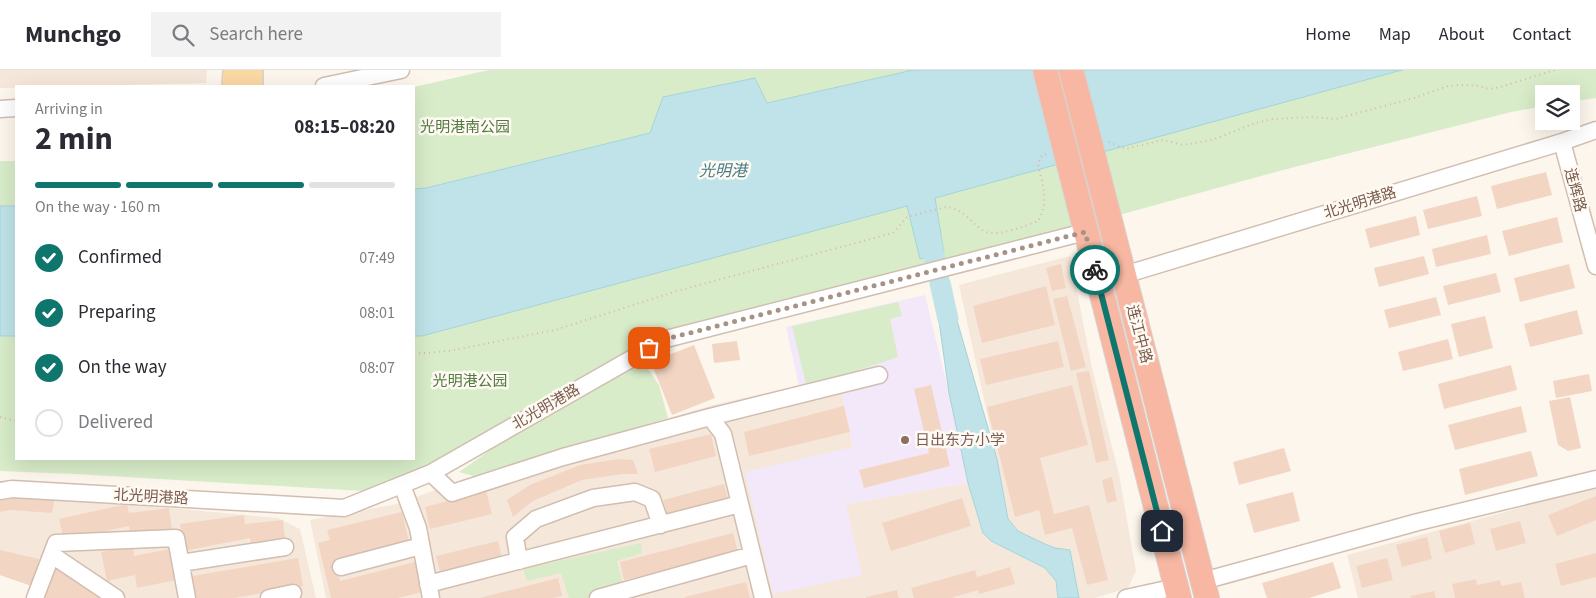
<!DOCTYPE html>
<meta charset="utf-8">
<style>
:root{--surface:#fff;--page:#f2f2f3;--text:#2b2b33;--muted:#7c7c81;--line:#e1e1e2;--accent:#0f766e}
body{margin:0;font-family:"Source Sans 3","Noto Sans SC",sans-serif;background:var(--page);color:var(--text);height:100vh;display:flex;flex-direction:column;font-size:19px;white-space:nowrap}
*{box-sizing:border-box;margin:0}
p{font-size:16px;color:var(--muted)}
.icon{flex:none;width:28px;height:28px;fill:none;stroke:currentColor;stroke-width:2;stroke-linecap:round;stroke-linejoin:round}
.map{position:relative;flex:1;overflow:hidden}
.sheet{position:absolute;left:15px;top:15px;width:400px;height:375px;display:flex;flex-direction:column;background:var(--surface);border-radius:0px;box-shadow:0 5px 20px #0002}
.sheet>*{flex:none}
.fabs{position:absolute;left:1535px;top:15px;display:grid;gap:10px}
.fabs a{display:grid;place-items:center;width:45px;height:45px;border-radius:0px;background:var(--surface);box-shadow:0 5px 20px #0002;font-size:25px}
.pin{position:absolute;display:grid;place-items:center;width:42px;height:42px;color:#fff;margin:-21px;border-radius:10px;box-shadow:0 2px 8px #0006}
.courier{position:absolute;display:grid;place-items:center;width:50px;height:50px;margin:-25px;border:4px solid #0f766e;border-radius:50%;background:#fff;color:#222;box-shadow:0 1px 6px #0007}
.headline em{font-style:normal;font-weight:700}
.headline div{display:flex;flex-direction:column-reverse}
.headline{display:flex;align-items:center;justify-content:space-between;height:85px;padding:0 20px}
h1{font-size:32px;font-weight:700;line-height:38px}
.bar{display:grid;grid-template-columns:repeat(4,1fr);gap:8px 5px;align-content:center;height:60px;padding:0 20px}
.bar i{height:6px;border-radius:4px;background:var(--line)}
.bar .active{background:var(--accent)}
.bar p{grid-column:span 4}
ol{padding:0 20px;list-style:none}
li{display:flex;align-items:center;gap:15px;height:55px}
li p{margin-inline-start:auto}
li .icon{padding:5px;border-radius:50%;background:var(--accent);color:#fff;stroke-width:4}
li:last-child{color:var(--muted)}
li i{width:28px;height:28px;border:2px solid var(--line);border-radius:50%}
header{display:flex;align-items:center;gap:30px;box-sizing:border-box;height:70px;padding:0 25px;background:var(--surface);border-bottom:1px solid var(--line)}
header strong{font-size:24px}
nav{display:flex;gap:28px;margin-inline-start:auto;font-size:18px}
.search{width:350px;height:45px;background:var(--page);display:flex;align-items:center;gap:12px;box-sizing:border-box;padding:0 18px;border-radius:0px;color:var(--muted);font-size:19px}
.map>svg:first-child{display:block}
.residential{fill:#f5e8da}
.education{fill:#f3e8fa}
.green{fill:#d8ecc9}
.water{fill:#bfe3e8;stroke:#a5d3da}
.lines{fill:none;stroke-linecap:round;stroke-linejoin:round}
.river{stroke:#bfe3e8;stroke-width:21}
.building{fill:#f3d5c3}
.minor-casing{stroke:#d1beb0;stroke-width:19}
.major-casing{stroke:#dad1cd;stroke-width:24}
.highway-casing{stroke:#dad1cd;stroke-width:26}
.path{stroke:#d9b8a5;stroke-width:2;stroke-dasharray:1 4;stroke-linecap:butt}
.minor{stroke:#fff;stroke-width:16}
.major{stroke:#fbd9a5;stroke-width:21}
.highway{stroke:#f7b7a3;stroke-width:24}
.highway-bridge-casing{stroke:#dad1cd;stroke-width:26;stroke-linecap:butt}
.highway-bridge{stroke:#f7b7a3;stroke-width:24}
.done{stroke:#a89285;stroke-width:5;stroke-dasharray:0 9}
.route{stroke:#0f766e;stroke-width:6}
.education-dot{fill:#8d6e63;stroke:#fffaf3;stroke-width:2}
.labels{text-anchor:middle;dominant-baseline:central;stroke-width:5;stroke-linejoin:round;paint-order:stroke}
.park-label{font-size:15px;fill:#537a41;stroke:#fffaf3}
.street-label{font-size:15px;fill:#7a5c4d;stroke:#fffaf3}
.education-label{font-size:15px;fill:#785e54;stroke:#fffaf3;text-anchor:start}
.water-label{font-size:16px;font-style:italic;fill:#437c86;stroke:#fffaf3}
</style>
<header>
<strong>Munchgo</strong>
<div class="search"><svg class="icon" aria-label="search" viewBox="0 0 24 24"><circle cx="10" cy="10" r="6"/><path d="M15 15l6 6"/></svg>Search here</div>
<nav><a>Home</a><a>Map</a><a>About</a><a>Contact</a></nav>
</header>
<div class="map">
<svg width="1596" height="528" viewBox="0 0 1596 528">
<rect width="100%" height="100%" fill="#fdf6ec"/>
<path class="residential" d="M0 0H207L206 13 78 16H16V18H0Z
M1070 186 1092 298 1119 404 1136 501 1128 518 1095 528H1079L1070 480 1055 478 1045 474 1018 461 1008 449 997 389 959 215Z
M838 307 853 378 846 434 968 413 983 463 991 471 1045 498 1056 511 1058 528H326L310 450 397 434 474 406 713 335Z
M1596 417V528H1358L1347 485Z
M6 423 278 448 300 459 316 528H46L38 522 32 516 0 505V424Z"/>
<path class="education" d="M925 225 949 323 968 413 846 434 862 505 773 524 745 402 853 377 838 307 799 316 786 257Z"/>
<path class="green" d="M489 0H913L767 33 755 8 663 27 651 63 426 118 414 119V17Z
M1402 0H1596V28L1571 32V24H1544V36L1511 42 1283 100 955 190 660 265 419 403 363 421 75 404 0 401V266H16V389H414V266H422Z
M0 91H16V136H0Z
M898 232 902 246 890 249 898 287 838 307 806 314 792 256Z
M641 289 659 315 668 348 474 406 459 402 523 357Z
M641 473 642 483 617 491 626 528H569L561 503 527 511 523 499Z"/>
<path class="water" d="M913 0H1402L935 128 944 183 920 189 907 136 422 266H414V119L426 118 650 63 663 27 755 8 767 33Z
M0 136H16V266H0Z
M942 221 950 226 997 389 1008 449 1018 461 1045 474 1055 478 1070 480 1079 528H1058L1056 511 1045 498 991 471 983 463 968 413 949 323 936 230Z"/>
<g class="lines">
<path class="river" d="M928 156 935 190
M940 213 948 249"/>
</g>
<path class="building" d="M1546 102 1552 125 1497 139 1491 116Z
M1477 126 1482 146 1428 159 1423 140Z
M1416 146 1420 165 1370 178 1365 159Z
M1557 147 1563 172 1509 186 1502 161Z
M1487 165 1491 184 1436 197 1432 179Z
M1424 186 1429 204 1379 217 1374 198Z
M1061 194 1066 218 1052 221 1046 198Z
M1569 194 1575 218 1520 232 1514 208Z
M1496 203 1501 222 1448 235 1443 216Z
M1046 216 1055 255 982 273 973 236Z
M1067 226 1086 297 1071 301 1053 229Z
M1436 227 1441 245 1389 258 1384 240Z
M1577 240 1583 264 1530 277 1524 254Z
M1485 246 1493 278 1459 287 1451 254Z
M1448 269 1453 289 1403 301 1398 282Z
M737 271 740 290 714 293 712 274Z
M1058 271 1064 297 986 315 980 289Z
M694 275 715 328 672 345 651 292Z
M1511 295 1517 320 1444 339 1438 314Z
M1089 301 1109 390 1096 393 1076 303Z
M1589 304 1592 321 1556 328 1553 311Z
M931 315 950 396 864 418 859 400 929 383 914 319Z
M1072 315 1088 375 1040 388 1054 444 1089 435 1108 510 1087 515 1072 458 1045 465 1039 440 1015 447 987 337Z
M1570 327 1581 378 1568 381 1558 375 1549 331Z
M844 336 850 362 749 386 744 362Z
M1521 336 1527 362 1455 380 1448 355Z
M711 364 716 386 655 402 649 379Z
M1284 378 1291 401 1239 415 1233 392Z
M1531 381 1538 406 1465 425 1459 399Z
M618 389 633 390 638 404H622L582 410 533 431 513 447 507 430 530 415 580 395Z
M1112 407 1117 431 1107 433 1102 410Z
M724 414 730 437 669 452 663 430Z
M486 421 492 444 430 459 425 437Z
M1293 422 1300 451 1254 463 1246 434Z
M0 424 55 427 52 443 10 440 0 442Z
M1596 426V450L1557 466 1548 445Z
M962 428 971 456 891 481 882 453Z
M127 434 129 443 169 438 172 459 130 464 129 456 64 470 59 449Z
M402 442 409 472 335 489 340 511 415 492 422 522 398 528H331L318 473 330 470 327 460Z
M244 445 245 454 283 450 285 470 251 474 250 468 184 481 180 454Z
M1520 451 1526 473 1496 481 1490 459Z
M1470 453 1475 474 1445 483 1439 461Z
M733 463 738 482 624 510 620 492Z
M1427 467 1432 489 1402 497 1396 475Z
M498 471 503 493 442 509 436 486Z
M133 476 134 486 174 478 181 509 137 518 135 505 107 511 101 482Z
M0 480 39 489 32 516 0 505Z
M1596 483V507L1561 516 1555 494Z
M298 488 303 516 234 528H196L192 506Z
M1387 488 1393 510 1362 518 1356 496Z
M1333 492 1341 518 1309 528H1267L1262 513Z
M56 495 105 528H46L38 522Z
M1010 497 1015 514 979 524 978 520 951 528H914L911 518 975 500 977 507Z
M558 508 562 526 554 528H479Z
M1476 509 1477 515 1500 510 1501 516 1521 512 1525 528H1455L1452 514Z
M746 512 750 528H685V527Z
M897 520 899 528H866V527Z
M1434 521 1436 528H1411L1410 526Z"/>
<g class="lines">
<defs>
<path id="minor" d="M324 16 401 0
M0 39 16 38
M1562 72 1596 196
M1124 205 1562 72 1596 60
M710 347 879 305
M431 403 452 423 563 387 710 347 723 364 763 528
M402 415 418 458 431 528
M0 421 12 419 344 438 431 403 666 269 1085 162
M52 485 116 528
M519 491 515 467 536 449 593 428 635 422 652 429 661 455
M181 493 285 477
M341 497 421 476
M1203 511 1418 452 1596 409
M428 514 740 434
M35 528 56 473 176 468 187 528
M269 528 293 523
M598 528 752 485
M1126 528 1176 517"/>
<path id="major" d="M233 16 234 0
M252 16V0"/>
<path id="highway" d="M1091 77 1207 528
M1066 83 1179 528"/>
</defs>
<use href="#minor" class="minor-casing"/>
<use href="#major" class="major-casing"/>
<use href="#highway" class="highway-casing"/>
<path class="path" d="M1109 72 1125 79 1163 70 1183 75 1195 73 1215 69 1255 53 1272 49 1312 47 1336 49 1414 28 1448 16 1463 15 1479 16 1489 19 1500 17 1555 0
M414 284 449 281 555 260 677 221 893 163 907 147 946 137C964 139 969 151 982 160 995 169 1024 156 1038 151 1050 130 1042 115 1038 94L1042 85 1048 84
M0 347 16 351"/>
<use href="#minor" class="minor"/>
<use href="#major" class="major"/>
<use href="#highway" class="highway"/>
<defs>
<path id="highway-bridge" d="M1045 0 1066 83
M1071 0 1091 77"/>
</defs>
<use href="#highway-bridge" class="highway-bridge-casing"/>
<use href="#highway-bridge" class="highway-bridge"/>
</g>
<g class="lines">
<path class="done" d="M649 278 666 269 1085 162 1095 200"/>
<path class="route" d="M1095 200 1162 461"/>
</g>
<circle class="education-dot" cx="905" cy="370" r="5"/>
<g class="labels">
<g class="park-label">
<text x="465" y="57">光明港南公园</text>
<text x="470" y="311">光明港公园</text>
</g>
<g class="street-label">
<text transform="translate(1575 120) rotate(75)">连辉路</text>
<text transform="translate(1360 133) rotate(-17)">北光明港路</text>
<text transform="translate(1139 264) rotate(75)">连江中路</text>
<text transform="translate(546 337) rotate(-30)">北光明港路</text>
<text transform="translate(151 427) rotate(3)">北光明港路</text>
</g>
<g class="education-label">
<text x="915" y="370">日出东方小学</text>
</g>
<g class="water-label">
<text x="723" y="101">光明港</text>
</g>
</g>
</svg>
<div class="fabs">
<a><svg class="icon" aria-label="layers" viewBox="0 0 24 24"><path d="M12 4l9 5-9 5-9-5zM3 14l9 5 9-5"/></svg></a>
</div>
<div class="pin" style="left:649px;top:278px;background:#ea580c"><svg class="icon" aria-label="bag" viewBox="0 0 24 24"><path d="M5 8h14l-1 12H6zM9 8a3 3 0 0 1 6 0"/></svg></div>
<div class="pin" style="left:1162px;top:461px;background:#1f2937"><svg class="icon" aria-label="home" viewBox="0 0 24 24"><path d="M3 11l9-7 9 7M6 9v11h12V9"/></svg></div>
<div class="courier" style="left:1095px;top:200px"><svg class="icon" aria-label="bike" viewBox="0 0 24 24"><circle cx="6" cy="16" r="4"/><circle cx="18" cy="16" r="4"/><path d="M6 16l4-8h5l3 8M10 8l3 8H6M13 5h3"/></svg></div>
<section class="sheet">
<div class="headline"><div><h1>2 min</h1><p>Arriving in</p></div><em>08:15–08:20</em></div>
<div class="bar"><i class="active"></i><i class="active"></i><i class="active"></i><i></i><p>On the way · 160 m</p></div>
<ol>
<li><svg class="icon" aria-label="check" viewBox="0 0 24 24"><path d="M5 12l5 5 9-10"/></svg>Confirmed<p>07:49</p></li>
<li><svg class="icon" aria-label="check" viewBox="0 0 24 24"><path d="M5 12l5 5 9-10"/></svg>Preparing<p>08:01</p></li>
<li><svg class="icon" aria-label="check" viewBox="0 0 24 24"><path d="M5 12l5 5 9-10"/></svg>On the way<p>08:07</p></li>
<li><i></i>Delivered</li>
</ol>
</section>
</div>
